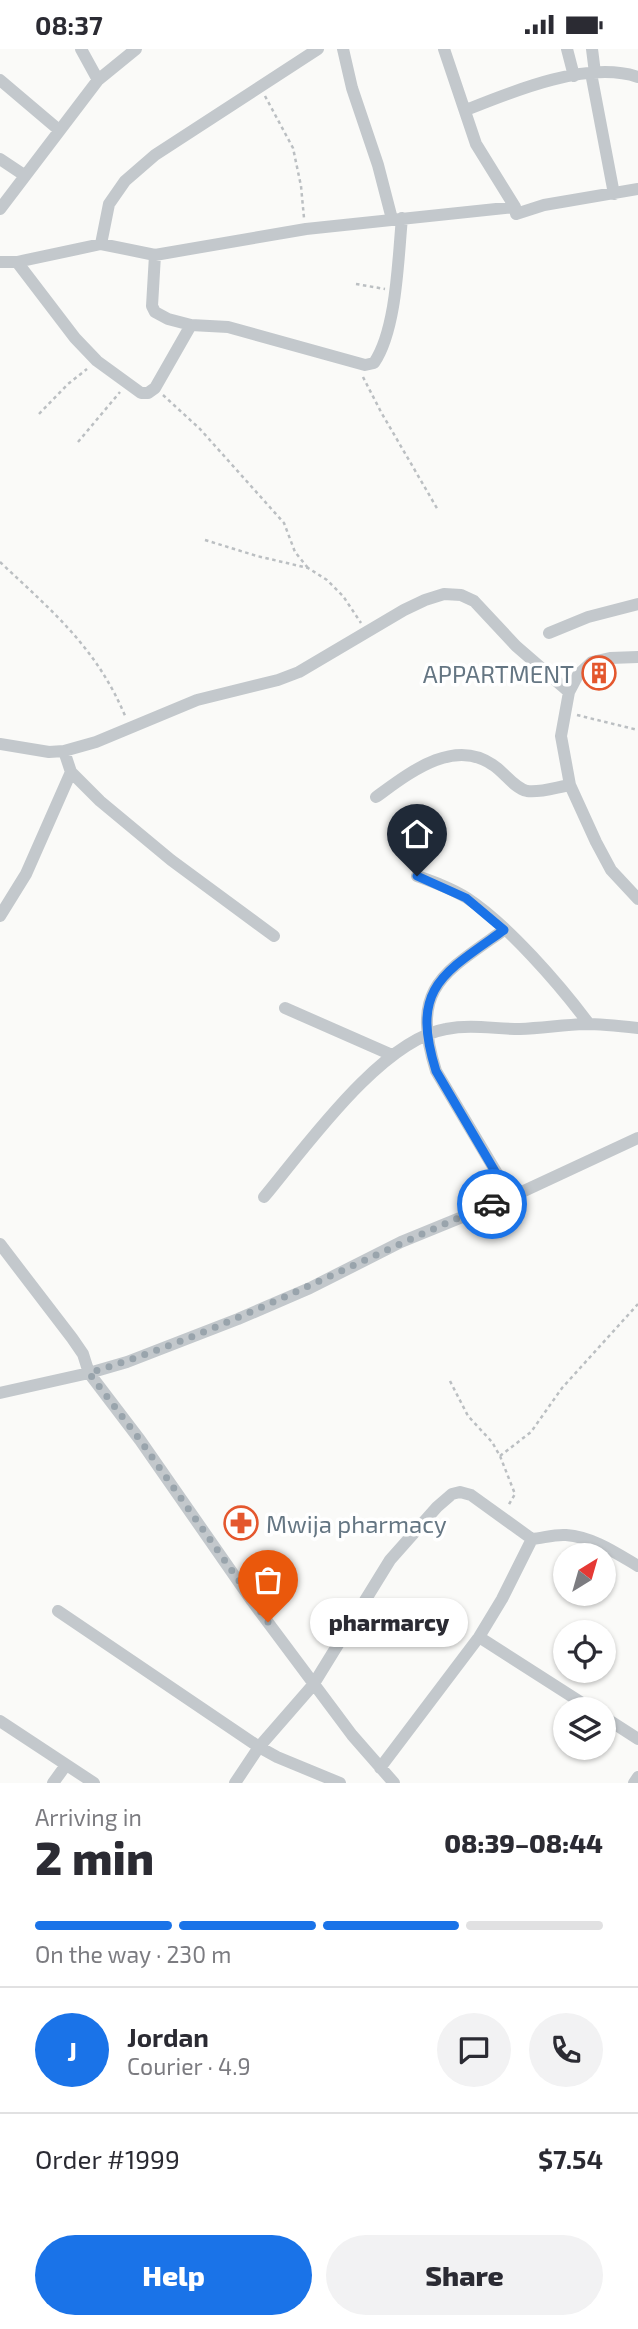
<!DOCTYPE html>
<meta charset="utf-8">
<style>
:root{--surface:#fff;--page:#f2f2f3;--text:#2b2b33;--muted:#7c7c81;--line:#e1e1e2;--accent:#1a73e8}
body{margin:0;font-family:"Exo 2",sans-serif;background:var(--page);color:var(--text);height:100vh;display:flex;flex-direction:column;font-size:26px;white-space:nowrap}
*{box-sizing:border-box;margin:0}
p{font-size:23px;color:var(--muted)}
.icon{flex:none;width:38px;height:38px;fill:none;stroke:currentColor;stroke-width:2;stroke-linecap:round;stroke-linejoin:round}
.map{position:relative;height:1734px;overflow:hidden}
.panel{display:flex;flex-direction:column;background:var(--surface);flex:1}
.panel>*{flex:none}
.needle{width:46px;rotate:37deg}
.fabs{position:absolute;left:553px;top:1494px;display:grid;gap:14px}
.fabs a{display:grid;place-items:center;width:63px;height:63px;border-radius:50%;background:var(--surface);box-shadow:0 2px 5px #0004;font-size:35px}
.pin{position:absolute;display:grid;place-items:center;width:60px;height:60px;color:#fff;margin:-72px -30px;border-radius:50% 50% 50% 0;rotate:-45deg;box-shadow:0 0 7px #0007}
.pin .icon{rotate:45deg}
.courier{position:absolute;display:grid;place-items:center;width:70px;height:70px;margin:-35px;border:5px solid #1a73e8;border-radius:50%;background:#fff;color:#222;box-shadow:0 2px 9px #0007}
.bubble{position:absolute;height:49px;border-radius:24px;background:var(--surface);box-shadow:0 2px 5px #0004;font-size:23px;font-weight:800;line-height:49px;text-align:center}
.summary em{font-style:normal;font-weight:800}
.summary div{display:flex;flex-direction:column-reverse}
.summary{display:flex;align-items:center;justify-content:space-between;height:119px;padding:0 35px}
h1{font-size:46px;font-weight:800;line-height:52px}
.bar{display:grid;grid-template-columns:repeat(4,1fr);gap:10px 7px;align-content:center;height:84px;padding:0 35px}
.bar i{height:9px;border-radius:5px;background:var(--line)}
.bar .on{background:var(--accent)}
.bar p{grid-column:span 4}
.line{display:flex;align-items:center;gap:18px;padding:0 35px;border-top:2px solid var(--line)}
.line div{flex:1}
.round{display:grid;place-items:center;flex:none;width:74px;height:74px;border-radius:37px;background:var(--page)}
.button{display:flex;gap:14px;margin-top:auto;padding:14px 35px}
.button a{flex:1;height:80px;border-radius:42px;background:var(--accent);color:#fff;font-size:28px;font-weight:800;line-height:80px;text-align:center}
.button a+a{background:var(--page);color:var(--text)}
.status{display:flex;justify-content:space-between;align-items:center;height:49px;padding:0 35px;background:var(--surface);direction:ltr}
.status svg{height:19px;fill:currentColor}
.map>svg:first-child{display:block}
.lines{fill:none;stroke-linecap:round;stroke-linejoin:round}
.path{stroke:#bbbfc2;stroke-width:2.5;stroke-dasharray:3.5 3.5;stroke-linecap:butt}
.minor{stroke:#c3c8cc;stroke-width:12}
.done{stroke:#99a4ac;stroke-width:7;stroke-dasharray:0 12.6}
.route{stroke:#1a73e8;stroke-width:9}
.labels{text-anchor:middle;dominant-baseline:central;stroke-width:7;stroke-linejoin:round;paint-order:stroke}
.poi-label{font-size:24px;fill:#657683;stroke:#fff;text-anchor:end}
</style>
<div class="status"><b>08:37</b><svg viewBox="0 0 49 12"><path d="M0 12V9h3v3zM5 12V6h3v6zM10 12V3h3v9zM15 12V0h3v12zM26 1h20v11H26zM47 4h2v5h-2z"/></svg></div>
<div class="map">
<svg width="638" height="1734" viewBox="0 0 638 1734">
<rect width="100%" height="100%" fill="#fafaf8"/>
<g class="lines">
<path class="path" d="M265 47 293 99 301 137 304 169
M356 235 385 240
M363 328 381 363 438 461
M163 346 200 380 284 474 295 503 308 519
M39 365 68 335 87 320
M78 393 120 343
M205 491 257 507 308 519 327 531 343 547 361 574
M0 513C53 563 97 599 126 669
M577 666 638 681
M450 1332 468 1367 492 1393 500 1407 515 1445 508 1457
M500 1407 531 1383 562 1339 638 1255"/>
<path class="minor" d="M81 0 98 31
M343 0 352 39 378 116 392 170
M444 0 476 95 515 158
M567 0 574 27
M592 0 595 24
M591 24 614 145
M0 31 59 81
M466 61C513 42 588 11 638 28
M0 110 24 126
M0 160 98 31 136 0
M101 195 109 155 125 132 155 106 318 0
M155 206 152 257 155 263 168 270 191 276 228 278 365 316 374 314C397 280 398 209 402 169
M0 213H17L101 195 155 206 306 180 515 158 516 165 544 156 638 140
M17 213 75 289 97 312 141 344H148L155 339 191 276
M549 584 588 568 638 555
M638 608 610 609 592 613 578 626 569 643 561 687 570 736 596 793 611 821 638 850
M0 695 49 703 64 702 96 693 197 651 278 631 299 623 404 561 425 551 444 545 461 546 474 552 516 597 569 643
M64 702 71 723 100 752 171 811 274 887
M376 748C408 725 453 688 493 716 504 723 514 739 527 742 540 744 557 738 570 736
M417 827C434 833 451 839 467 849 507 875 560 936 589 975
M0 867 26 825 71 723
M504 881C442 925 410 939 436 1022L511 1148
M285 959 392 1006
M264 1148C305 1099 381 991 446 980 471 975 495 980 520 980 542 979 563 976 585 975 602 975 620 977 638 979
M0 1195 72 1289 83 1305 89 1324 140 1391 252 1552 352 1686 394 1734
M0 1344 89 1324 127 1313 238 1270 310 1239 401 1193 511 1148 638 1089
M58 1562 259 1698 277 1708 340 1734
M479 1588 593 1661
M604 1668 638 1690
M0 1672 94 1734
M380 1719 479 1588 502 1550 532 1490
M53 1734 66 1716
M235 1734 259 1698 313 1636 390 1511 437 1458 452 1445 460 1443 471 1446 532 1490C543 1489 555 1485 566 1486 593 1488 616 1504 638 1517
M634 1734 638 1728"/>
</g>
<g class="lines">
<path class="done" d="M268 1573 140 1391 89 1324C229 1282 357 1210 492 1155"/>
<path class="route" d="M417 827 466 849 504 881C442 925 410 939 436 1022L510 1148 492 1155"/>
</g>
<defs>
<symbol id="building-ring" viewBox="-11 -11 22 22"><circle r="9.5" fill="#fff" stroke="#e4572e" stroke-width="1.5"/><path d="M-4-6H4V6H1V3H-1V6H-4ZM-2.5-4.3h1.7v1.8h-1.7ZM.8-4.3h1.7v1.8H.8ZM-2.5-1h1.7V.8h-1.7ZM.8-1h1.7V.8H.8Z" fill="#e4572e"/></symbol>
<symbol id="pharmacy-ring" viewBox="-11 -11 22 22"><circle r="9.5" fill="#fff" stroke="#e4572e" stroke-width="1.5"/><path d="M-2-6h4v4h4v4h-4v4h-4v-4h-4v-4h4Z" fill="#e4572e"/></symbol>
</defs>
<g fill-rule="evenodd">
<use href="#building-ring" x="580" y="605" width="38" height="38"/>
<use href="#pharmacy-ring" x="222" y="1455" width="38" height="38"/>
</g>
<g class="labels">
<g class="poi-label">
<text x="574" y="624">APPARTMENT</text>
<text x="266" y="1474" text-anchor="start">Mwija pharmacy</text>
</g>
</g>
</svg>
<div class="fabs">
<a><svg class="needle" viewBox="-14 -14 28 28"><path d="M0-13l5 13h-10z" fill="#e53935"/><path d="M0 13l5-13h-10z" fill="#7c7c81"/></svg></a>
<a><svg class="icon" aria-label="locate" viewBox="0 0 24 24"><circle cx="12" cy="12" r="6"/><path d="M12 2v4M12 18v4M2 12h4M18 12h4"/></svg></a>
<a><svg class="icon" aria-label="layers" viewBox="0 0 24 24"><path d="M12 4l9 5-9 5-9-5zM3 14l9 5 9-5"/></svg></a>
</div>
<div class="pin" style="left:268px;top:1573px;background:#ea580c"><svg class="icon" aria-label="bag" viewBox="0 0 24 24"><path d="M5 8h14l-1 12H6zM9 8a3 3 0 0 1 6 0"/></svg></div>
<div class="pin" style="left:417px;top:827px;background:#1f2937"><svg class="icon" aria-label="home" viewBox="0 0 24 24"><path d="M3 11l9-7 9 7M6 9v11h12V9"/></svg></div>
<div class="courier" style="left:492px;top:1155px"><svg class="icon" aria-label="car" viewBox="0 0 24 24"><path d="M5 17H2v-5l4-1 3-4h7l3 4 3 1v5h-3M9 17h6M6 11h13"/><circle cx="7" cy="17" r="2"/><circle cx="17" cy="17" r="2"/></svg></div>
<div class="bubble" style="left:310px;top:1549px;width:158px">pharmarcy</div>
</div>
<section class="panel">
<div class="summary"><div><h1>2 min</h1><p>Arriving in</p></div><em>08:39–08:44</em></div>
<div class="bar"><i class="on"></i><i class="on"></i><i class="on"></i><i></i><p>On the way · 230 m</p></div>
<div class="line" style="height:126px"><b class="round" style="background:var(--accent);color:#fff">J</b><div><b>Jordan</b><p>Courier · 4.9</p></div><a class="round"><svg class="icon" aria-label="chat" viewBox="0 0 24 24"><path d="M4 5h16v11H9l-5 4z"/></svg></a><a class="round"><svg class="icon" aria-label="phone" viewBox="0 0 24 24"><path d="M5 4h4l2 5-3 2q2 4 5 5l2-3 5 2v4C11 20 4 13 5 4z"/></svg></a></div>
<div class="line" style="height:91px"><div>Order #1999</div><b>$7.54</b></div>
<div class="button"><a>Help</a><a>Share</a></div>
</section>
